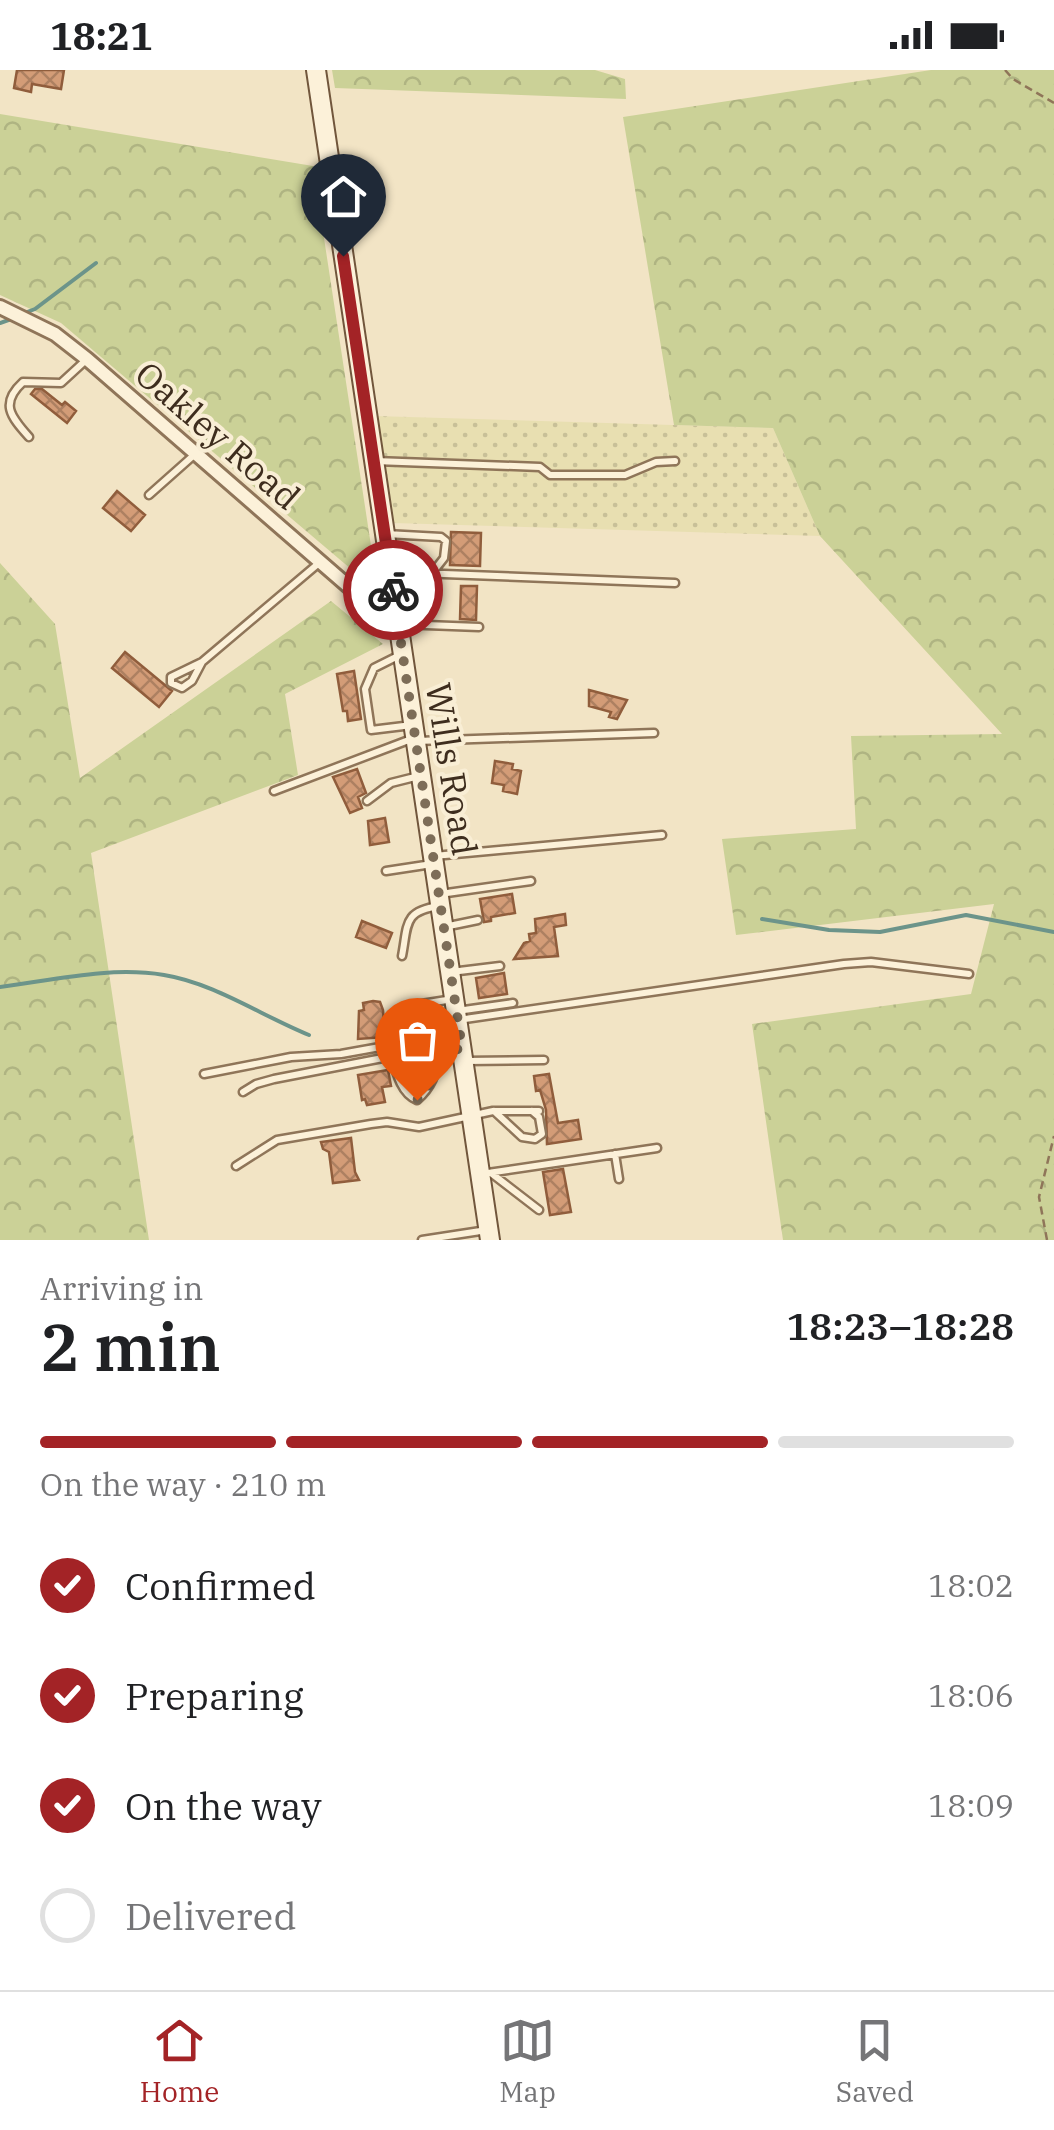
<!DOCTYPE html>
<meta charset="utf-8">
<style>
:root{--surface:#fff;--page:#f2f2f2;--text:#202124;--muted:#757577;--line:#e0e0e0;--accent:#a32326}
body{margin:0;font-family:"IBM Plex Serif",serif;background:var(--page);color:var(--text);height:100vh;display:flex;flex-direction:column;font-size:38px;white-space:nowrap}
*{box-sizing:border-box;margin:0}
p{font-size:32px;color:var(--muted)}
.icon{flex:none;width:55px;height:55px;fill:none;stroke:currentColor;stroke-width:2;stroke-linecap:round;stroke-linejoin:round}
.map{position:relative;height:1170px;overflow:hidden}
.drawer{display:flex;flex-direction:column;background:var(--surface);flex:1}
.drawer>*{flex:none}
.pin{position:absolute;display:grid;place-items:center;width:85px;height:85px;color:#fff;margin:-102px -42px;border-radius:50% 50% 50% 0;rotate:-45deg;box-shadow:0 0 10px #0007}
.pin .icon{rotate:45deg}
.courier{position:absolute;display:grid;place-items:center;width:100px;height:100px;margin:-50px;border:8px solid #a32326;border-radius:50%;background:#fff;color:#222;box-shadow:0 2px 12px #0007}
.summary em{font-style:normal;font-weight:600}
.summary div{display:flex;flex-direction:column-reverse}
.summary{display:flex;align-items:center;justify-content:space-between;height:170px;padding:0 40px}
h1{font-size:65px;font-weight:600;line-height:75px}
.bar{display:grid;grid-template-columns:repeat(4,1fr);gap:15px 10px;align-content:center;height:120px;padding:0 40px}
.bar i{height:12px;border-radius:8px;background:var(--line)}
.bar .active{background:var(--accent)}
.bar p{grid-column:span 4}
ol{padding:0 40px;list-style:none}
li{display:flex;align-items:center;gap:30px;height:110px}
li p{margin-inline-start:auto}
li .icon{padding:10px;border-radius:50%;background:var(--accent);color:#fff;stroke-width:4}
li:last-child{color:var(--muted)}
li i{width:55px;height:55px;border:5px solid var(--line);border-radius:50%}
.status{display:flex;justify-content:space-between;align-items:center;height:70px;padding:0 50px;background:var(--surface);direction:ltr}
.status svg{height:28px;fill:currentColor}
.menu{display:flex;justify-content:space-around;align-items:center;height:140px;border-top:2px solid var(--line);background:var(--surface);font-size:28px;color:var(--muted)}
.menu a{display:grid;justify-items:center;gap:5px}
.menu .active{color:var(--accent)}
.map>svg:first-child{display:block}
.farmland{fill:url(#farmland-dots)}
.forest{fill:url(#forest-crowns)}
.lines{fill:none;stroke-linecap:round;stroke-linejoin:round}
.stream{stroke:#6c948a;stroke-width:4}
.building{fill:url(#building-cross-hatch);stroke:#905d3c;stroke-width:2.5}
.lane-casing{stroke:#8f7559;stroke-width:11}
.street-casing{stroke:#8f7559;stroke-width:18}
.secondary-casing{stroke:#71563c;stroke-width:22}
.path{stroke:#8f7559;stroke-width:2.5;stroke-dasharray:8 5;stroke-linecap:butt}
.lane{stroke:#fcf1d9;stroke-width:6}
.street{stroke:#fcf1d9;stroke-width:12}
.secondary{stroke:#fcf1d9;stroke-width:18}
.done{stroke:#7d6d58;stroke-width:10;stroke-dasharray:0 18}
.route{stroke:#a32326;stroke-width:12}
.labels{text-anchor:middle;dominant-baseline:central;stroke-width:8;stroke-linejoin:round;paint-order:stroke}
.street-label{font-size:35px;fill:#3e2d1e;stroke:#f9eed5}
</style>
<div class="status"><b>18:21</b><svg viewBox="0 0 49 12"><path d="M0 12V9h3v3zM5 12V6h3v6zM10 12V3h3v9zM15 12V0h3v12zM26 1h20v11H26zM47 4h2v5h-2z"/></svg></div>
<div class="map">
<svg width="1054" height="1170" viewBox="0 0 1054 1170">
<defs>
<pattern id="farmland-dots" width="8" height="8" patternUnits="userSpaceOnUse" patternTransform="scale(2.5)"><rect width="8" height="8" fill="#e8dfb1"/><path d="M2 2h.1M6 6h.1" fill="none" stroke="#c8c098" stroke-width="1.8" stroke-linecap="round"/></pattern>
<pattern id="forest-crowns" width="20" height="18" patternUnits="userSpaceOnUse" patternTransform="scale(2.5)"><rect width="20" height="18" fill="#cbd197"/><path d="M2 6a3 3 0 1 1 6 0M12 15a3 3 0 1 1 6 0" fill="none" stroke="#afb482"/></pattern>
<pattern id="building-cross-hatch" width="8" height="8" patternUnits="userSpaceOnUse" patternTransform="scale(2.5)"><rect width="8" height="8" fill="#d39c77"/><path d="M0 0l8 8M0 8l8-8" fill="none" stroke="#ad8061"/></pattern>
</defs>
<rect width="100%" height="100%" fill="#f2e4c5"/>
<path class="farmland" d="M375 346 773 358 820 466 393 453Z"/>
<path class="forest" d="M332 0H595L625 9 626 29 335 18Z
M931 0H1054V1170H783L752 954 971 924 994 834 736 865 722 769 856 759 851 666 1002 664 820 466 773 358 674 355 623 47Z
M0 44 313 96 377 515 371 516 61 253 0 225Z
M0 493 55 554 80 708 331 531 383 574 285 624 298 705 91 783 149 1170H0Z"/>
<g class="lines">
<path class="stream" d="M22 244 35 239 96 193
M0 253 14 248
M762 849 829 860 880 862 966 845 1054 862
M0 917C54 910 110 896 164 905 214 913 262 946 309 965"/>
</g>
<path class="building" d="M17 0H64L61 19 32 14 31 22 14 18Z
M35 319H42L62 335 65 332 76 341 67 353 31 324Z
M117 421 145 445 131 461 103 438Z
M451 462 481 463 480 496 450 495Z
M461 516H477L476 550 460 549Z
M125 582 172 621 159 637 112 598Z
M354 601 361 649 348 651 347 641H343L337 604Z
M589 620 627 630 617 649 609 647 611 642 589 636Z
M495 691 513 694 512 699 521 701 517 724 503 721 504 715 492 713Z
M357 699 366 723 358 727 362 738 350 743 333 707Z
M385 748 389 772 370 775 368 751Z
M512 824 515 843 491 847V851L484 852 480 829Z
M565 844 566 855 554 857 558 886 514 889 524 873 530 871 529 864 536 863 535 849Z
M362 851 392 863 386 878 356 867Z
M504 903 507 924 479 928 476 908Z
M373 931 380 932 383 940 385 967 358 969 359 941 364 940 363 933Z
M388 1000 391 1016 382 1017 385 1032 367 1035 365 1029 362 1030 358 1005Z
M549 1004 558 1053 578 1050 581 1069 547 1074 546 1040 540 1020 536 1021 534 1006Z
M351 1068 355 1102 359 1110 333 1113 329 1082 323 1079 321 1072Z
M563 1099 571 1142 550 1145 543 1102Z"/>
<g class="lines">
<defs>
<path id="lane" d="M29 367C10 346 0 333 23 312L61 313 86 290
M375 391 540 397 550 405H625L656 392 675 391
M149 425 194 385
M386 464 441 467 446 471 444 488 433 502
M391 502 675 513
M399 554 479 557
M402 584 374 598 365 619 371 660 412 655
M202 592 171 607V613L182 618 192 611 202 592 319 493
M417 671 654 663
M274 721 414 668
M367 731 391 713 419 706
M434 786 662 765
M386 801 432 794
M440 824 531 811
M444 857 478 850
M402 886C408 855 403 841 439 836
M451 902 500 896
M409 936 453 929
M457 941 513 933
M458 950 844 894 871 892 969 904
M392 987C396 1002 401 1024 417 1030 430 1019 439 1002 436 985L460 979
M465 991 544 990
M204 1004 291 987 341 984 458 963
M243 1022 256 1014 274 1009 419 981 427 980 436 985
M494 1041 522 1067 535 1069 542 1064 539 1047 532 1041
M615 1084 619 1109
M236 1096 277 1070 371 1054 387 1052 419 1057 493 1041H539
M491 1103 539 1140
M481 1104 657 1078
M422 1170 487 1160"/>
<path id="street" d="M0 237 55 264 87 289 363 529 377 536 395 533"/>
<path id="secondary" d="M316 0 490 1170"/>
</defs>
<use href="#lane" class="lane-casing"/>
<use href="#street" class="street-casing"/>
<use href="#secondary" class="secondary-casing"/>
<path class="path" d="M1005 0 1013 9 1054 33
M1047 1170 1039 1127 1054 1066"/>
<use href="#lane" class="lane"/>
<use href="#street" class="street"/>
<use href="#secondary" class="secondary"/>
</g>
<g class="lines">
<path class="done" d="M393 520 462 978 436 985C438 1002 430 1019 417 1030"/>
<path class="route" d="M343 186 393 520"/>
</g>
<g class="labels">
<g class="street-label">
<text transform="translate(218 365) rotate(41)">Oakley Road</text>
<text transform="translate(452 699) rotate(81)">Wills Road</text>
</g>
</g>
</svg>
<div class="pin" style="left:417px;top:1030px;background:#ea580c"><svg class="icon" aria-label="bag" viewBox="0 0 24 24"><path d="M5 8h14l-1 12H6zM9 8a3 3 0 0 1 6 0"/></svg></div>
<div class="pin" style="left:343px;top:186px;background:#1f2937"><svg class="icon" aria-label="home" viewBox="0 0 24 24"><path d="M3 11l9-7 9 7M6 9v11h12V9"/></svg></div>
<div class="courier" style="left:393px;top:520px"><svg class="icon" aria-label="bike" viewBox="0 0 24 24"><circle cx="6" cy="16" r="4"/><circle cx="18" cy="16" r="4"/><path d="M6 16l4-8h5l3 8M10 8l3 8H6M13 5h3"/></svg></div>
</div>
<section class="drawer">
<div class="summary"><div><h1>2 min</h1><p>Arriving in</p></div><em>18:23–18:28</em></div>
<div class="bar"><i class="active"></i><i class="active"></i><i class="active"></i><i></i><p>On the way · 210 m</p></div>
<ol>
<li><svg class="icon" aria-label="check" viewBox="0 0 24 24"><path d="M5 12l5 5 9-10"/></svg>Confirmed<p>18:02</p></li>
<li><svg class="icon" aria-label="check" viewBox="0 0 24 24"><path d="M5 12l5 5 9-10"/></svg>Preparing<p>18:06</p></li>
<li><svg class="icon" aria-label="check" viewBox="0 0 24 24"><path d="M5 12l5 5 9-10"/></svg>On the way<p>18:09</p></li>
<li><i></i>Delivered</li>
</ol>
</section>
<nav class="menu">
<a class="active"><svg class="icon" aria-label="home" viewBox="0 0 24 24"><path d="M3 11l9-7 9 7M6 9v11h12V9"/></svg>Home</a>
<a><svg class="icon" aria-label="map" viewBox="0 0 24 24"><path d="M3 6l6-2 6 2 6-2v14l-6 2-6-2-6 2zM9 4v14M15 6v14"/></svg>Map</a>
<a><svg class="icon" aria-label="saved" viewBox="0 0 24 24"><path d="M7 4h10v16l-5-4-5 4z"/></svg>Saved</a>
</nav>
